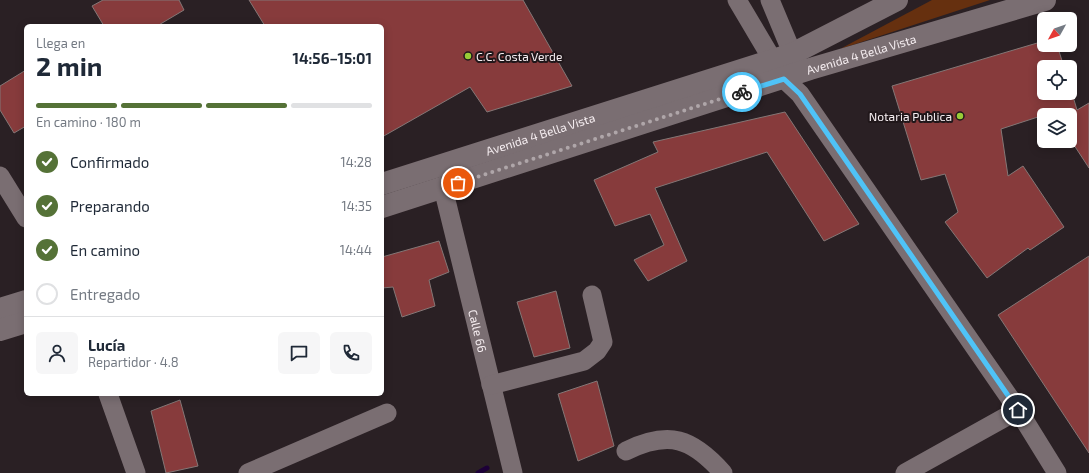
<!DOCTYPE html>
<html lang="es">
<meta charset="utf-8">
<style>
:root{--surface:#fff;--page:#f6f6f7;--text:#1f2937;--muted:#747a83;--line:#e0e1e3;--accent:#557237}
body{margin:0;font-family:"Exo 2",sans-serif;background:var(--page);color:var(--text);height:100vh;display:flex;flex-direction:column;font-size:15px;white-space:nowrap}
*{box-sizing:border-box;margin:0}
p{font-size:13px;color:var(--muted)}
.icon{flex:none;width:22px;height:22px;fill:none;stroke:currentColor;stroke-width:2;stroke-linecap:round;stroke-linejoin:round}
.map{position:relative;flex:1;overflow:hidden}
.panel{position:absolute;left:24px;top:24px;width:360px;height:372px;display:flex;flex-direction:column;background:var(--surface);border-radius:6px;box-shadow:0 2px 10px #0003}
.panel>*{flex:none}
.needle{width:26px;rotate:230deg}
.fabs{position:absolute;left:1037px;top:12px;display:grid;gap:8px}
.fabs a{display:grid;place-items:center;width:40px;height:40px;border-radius:6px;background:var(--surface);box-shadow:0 2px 10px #0003;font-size:20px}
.pin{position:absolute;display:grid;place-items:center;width:34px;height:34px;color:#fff;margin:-17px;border:2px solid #fff;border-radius:50%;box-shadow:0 1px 4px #0007}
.courier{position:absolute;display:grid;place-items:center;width:40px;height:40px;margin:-20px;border:3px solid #4fc3f7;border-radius:50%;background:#fff;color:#222;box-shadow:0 1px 5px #0007}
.head em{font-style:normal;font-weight:700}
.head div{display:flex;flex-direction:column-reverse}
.head{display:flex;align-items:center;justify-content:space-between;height:68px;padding:0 12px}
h1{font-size:26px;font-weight:700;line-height:30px}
.bar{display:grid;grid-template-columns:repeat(4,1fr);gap:6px 4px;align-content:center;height:48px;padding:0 12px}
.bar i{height:5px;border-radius:3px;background:var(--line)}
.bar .selected{background:var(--accent)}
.bar p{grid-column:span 4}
.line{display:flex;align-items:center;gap:10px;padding:0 12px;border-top:1px solid var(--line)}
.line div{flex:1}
.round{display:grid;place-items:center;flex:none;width:42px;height:42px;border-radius:6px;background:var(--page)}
ol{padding:0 12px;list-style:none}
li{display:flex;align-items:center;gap:12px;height:44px}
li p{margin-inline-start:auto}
li .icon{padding:4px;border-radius:50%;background:var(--accent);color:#fff;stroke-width:4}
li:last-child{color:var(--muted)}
li i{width:22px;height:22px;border:2px solid var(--line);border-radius:50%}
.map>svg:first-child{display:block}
.green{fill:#66300f}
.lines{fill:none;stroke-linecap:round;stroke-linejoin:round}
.stream{stroke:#1d0038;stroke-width:5}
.building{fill:#873b3c;stroke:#847776}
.street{stroke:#7a6e72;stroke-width:19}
.secondary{stroke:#7a6e72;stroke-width:22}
.done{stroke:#afa6a9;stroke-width:4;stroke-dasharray:0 7.2}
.route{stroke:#4fc3f7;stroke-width:5}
.poi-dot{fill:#98cb37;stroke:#20171a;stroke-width:1.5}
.labels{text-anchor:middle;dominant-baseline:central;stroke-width:4;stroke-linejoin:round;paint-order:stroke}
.street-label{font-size:12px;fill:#f6eef1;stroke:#20171a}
.poi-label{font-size:12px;fill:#f6eef1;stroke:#20171a;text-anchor:start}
</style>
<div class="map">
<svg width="1089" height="473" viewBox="0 0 1089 473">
<rect width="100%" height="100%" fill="#2a2024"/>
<path class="green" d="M932 0H990L840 49Z"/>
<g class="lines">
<path class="stream" d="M478 473 487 468"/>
</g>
<path class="building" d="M103 0H179L184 10 157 26H104L92 6Z
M249 0H523L572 86 487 112 470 87 382 137V26H265Z
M1044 41V45H1057L1064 67H1044V93H1072L1077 110 1089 103V168L1070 139V115H1044L1001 129 1008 176 1023 166 1064 227 1030 250 1028 248 987 278 945 222 958 212 945 174 921 180 892 86Z
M26 70V126L14 133 0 110V86Z
M785 112 859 224 824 241 767 152 655 188 687 261 648 281 634 260 664 245 650 214 615 226 594 180 658 152 653 142Z
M439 241 449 272 429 280 435 306 402 317 393 287 382 288V257Z
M1089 256V453L998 315Z
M556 291 570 348 534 357 517 302Z
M597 381 614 446 578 461 558 394Z
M180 400 198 466 166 473 151 411Z"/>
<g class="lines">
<g class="street">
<path d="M737 0 784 79 800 94 1018 410 1057 473"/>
<path d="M770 0 798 67"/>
<path d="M0 176 26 218"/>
<path id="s1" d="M443 188 513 473"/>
<path d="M491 385 584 361 597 351 603 342 592 295"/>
<path d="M108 394 136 473"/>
<path d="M626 451C669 430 692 438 723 473"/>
<path d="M248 473 387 413"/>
<path d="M905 473 1018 410"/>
</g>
<g class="secondary">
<path id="s2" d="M382 184 792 54 897 0"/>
<path id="s3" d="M382 207 810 69 1045 0"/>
<path d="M0 309 26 301"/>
<path d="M0 330 26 322"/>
</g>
</g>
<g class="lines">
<path class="done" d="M458 183 742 92"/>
<path class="route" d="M742 92 784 79 800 94 1018 410"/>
</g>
<g class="poi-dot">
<circle cx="468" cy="56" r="4"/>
<circle cx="960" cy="116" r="4"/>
</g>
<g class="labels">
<g class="street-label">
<text stroke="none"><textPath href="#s3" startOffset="503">Avenida 4 Bella Vista</textPath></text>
<text stroke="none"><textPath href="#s2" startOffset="166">Avenida 4 Bella Vista</textPath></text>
<text stroke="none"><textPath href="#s1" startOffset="147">Calle 66</textPath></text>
</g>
<g class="poi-label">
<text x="476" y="56">C.C. Costa Verde</text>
<text x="952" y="116" text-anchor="end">Notaria Publica</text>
</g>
</g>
</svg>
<div class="fabs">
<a><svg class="needle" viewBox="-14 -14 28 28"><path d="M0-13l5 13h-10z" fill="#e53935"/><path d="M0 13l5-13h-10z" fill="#747a83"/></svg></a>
<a><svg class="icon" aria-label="locate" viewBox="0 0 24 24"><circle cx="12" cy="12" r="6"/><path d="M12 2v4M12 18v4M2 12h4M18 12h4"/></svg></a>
<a><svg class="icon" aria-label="layers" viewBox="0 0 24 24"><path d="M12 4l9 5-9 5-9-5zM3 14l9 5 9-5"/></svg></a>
</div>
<div class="pin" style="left:458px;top:183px;background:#ea580c"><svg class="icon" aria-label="bag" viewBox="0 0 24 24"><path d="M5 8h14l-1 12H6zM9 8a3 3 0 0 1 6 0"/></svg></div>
<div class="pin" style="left:1018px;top:410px;background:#1f2937"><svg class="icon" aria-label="home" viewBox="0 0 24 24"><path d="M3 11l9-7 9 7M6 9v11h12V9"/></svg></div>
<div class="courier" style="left:742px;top:92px"><svg class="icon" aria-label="bike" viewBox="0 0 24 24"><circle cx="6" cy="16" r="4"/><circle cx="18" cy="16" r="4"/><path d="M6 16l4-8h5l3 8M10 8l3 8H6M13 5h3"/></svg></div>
<section class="panel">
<div class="head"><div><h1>2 min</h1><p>Llega en</p></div><em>14:56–15:01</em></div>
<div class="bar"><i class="selected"></i><i class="selected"></i><i class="selected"></i><i></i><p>En camino · 180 m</p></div>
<ol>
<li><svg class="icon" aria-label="check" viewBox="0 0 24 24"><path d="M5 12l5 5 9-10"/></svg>Confirmado<p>14:28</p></li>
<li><svg class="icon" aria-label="check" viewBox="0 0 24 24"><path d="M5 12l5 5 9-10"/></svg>Preparando<p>14:35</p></li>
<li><svg class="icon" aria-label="check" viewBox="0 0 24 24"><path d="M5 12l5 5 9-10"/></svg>En camino<p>14:44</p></li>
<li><i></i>Entregado</li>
</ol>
<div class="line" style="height:72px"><a class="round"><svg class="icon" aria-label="person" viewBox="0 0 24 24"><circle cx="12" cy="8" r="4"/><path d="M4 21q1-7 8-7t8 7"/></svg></a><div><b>Lucía</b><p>Repartidor · 4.8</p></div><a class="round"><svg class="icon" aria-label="chat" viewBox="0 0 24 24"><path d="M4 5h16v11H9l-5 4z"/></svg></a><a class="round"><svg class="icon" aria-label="phone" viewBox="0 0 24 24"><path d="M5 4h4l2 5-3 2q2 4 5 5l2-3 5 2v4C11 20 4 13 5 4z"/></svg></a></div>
</section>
</div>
